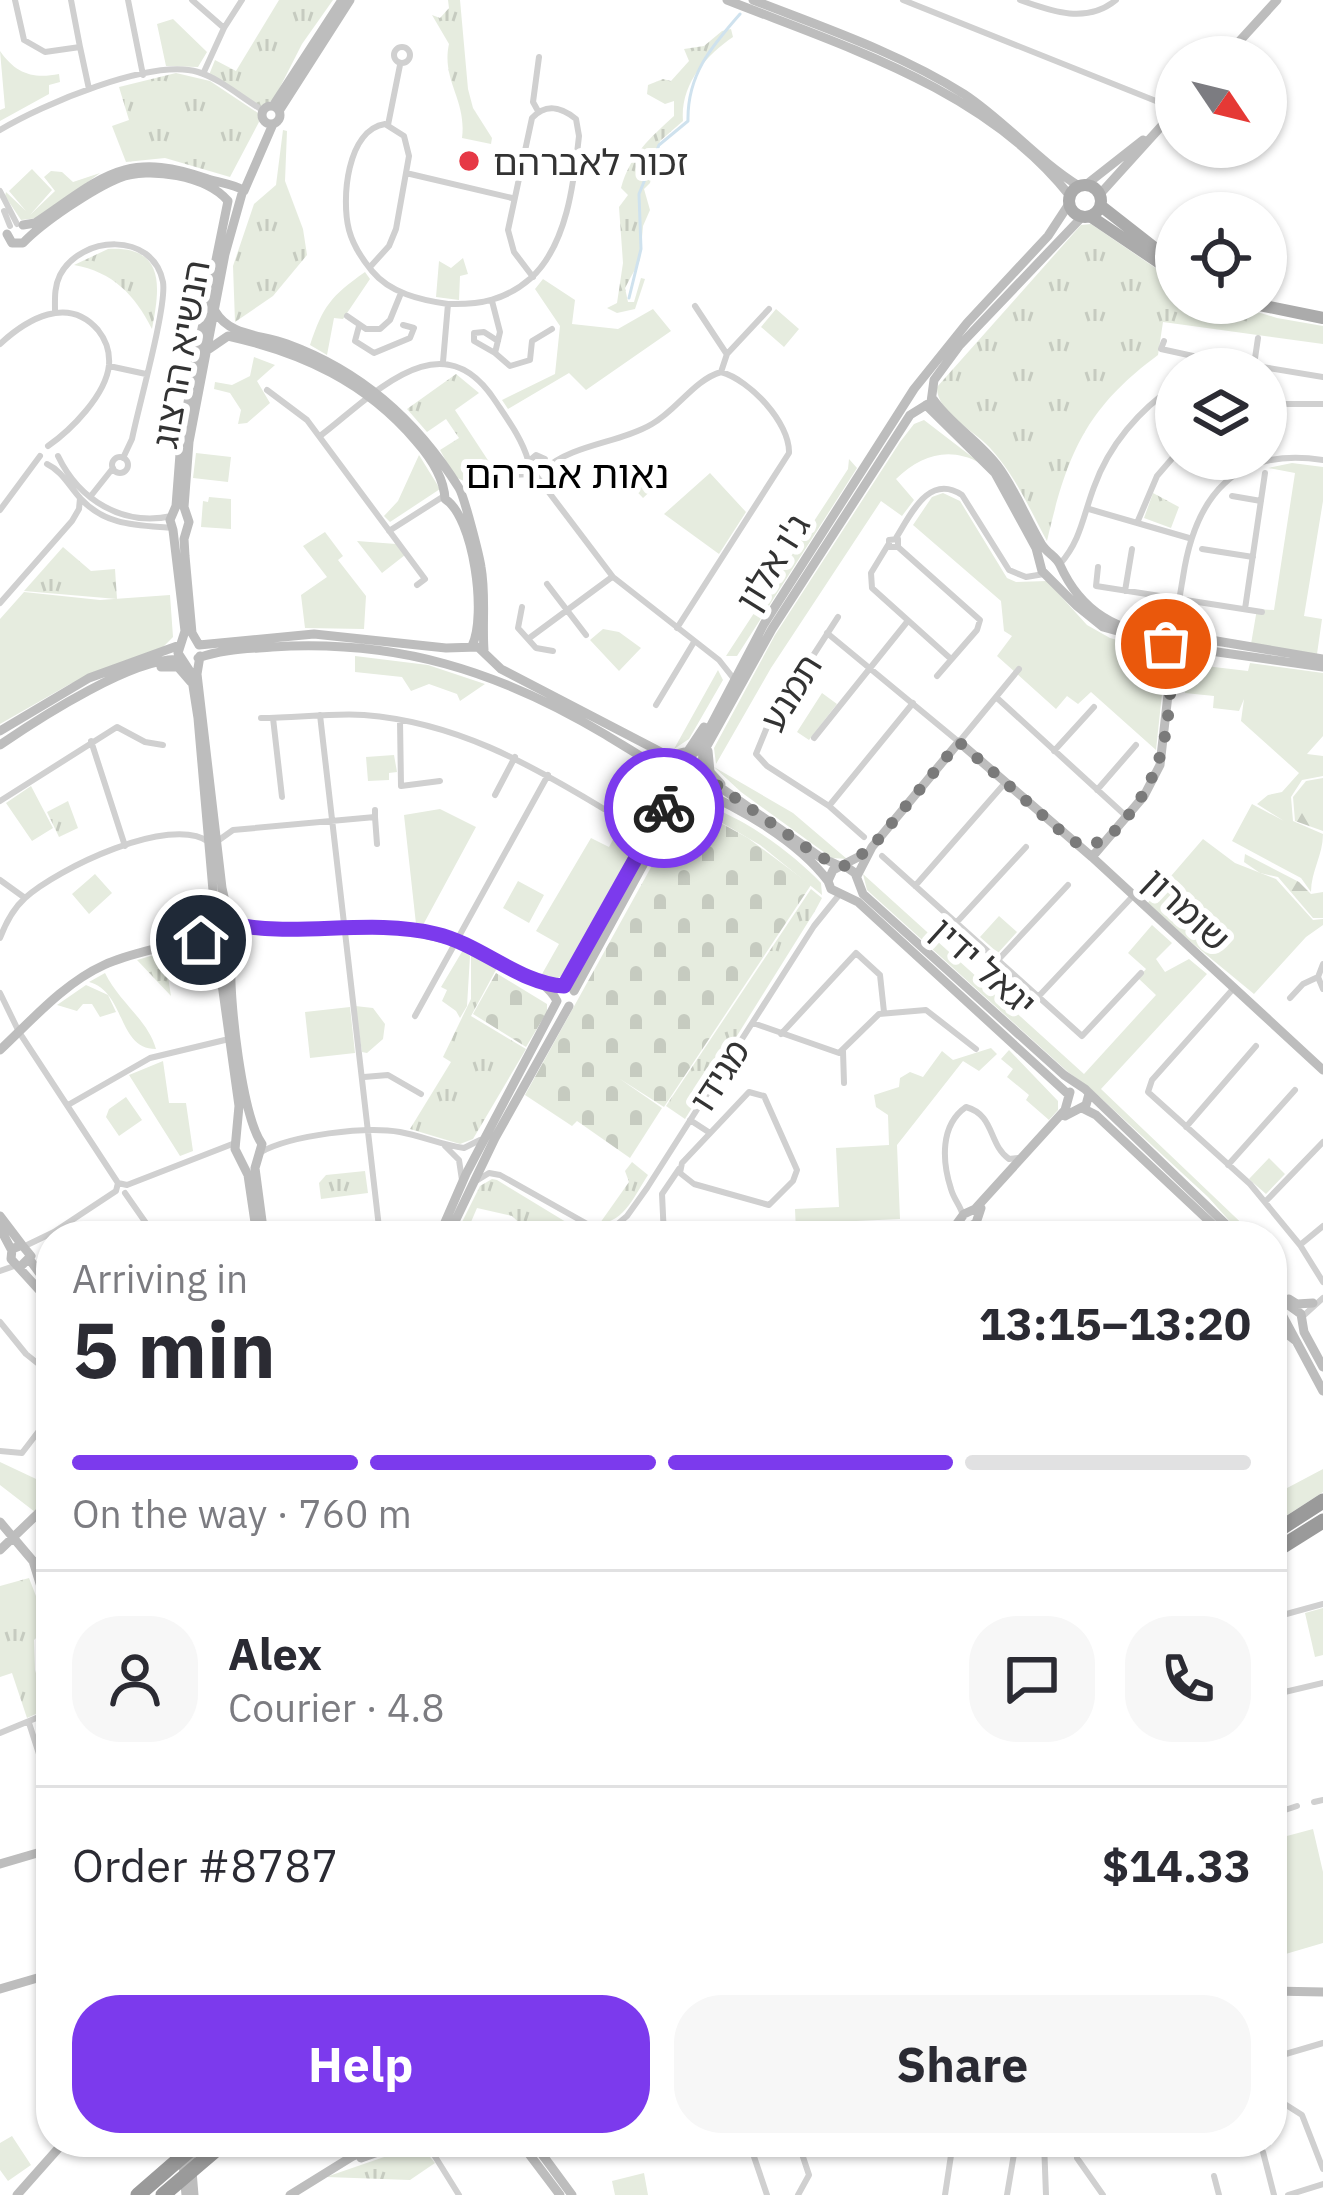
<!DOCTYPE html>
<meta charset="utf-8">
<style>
:root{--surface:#fff;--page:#f7f7f7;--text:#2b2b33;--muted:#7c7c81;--line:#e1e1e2;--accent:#7c3aed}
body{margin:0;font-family:"IBM Plex Sans","Noto Sans Hebrew",sans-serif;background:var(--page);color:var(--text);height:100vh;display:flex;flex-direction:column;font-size:45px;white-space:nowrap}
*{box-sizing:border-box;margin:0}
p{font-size:39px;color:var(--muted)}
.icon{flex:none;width:66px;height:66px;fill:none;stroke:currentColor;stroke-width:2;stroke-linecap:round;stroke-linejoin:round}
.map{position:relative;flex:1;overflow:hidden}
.sheet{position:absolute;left:36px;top:1221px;width:1251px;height:936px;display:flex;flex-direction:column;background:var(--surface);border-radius:48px;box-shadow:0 3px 9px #0004}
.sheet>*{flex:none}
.needle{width:78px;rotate:125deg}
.fabs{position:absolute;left:1155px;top:36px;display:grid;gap:24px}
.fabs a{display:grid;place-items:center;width:132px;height:132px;border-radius:50%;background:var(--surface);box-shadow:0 3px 9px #0004;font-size:60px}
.pin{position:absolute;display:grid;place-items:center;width:102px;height:102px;color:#fff;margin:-51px;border:6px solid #fff;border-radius:50%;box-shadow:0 3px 12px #0007}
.courier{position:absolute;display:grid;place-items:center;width:120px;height:120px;margin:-60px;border:9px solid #7c3aed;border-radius:50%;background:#fff;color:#222;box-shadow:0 3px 15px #0007}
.overview em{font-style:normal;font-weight:700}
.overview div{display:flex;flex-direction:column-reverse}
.overview{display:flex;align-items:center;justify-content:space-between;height:204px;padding:0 36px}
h1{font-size:78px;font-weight:700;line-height:90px}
.bar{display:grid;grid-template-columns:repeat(4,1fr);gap:18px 12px;align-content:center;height:144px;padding:0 36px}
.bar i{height:15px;border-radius:9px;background:var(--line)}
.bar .current{background:var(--accent)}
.bar p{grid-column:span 4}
.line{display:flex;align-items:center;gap:30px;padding:0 36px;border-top:3px solid var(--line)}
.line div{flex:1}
.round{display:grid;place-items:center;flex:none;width:126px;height:126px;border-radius:48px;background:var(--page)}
.cta{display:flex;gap:24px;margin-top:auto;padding:24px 36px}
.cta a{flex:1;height:138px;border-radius:48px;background:var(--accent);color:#fff;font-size:48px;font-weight:700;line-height:138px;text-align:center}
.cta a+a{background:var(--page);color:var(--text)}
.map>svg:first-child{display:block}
.grass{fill:url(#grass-tufts)}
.forest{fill:url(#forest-firs)}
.cemetery{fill:url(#cemetery-stones)}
.park{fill:#e6ecdf}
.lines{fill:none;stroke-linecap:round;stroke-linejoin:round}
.stream{stroke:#cfe2ee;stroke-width:3}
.street{stroke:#d0d0d0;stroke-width:6}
.secondary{stroke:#bdbdbd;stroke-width:9}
.primary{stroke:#ababab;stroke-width:12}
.highway{stroke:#9a9a9a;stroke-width:15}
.done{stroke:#7a7a7a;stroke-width:12;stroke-dasharray:0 21.6}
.route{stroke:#7c3aed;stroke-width:15}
.poi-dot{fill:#e63946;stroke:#fff;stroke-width:4.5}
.labels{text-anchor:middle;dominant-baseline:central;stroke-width:12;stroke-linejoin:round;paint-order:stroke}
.poi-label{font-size:36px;fill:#333;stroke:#fff;text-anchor:start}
.street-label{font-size:36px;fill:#333;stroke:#fff}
.neighbourhood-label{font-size:39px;fill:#000;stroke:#fff}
</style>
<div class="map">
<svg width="1323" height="2195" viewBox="0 0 1323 2195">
<defs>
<pattern id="grass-tufts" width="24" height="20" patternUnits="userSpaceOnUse" patternTransform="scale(3)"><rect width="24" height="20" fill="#e6ecdf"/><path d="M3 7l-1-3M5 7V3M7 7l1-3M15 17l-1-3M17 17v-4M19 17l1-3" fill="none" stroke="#c6cbc0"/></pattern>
<pattern id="forest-firs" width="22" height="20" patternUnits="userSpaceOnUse" patternTransform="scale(3)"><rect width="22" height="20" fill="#e6ecdf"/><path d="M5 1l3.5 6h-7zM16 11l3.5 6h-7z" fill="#c6cbc0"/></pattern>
<pattern id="cemetery-stones" width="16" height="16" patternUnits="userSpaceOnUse" patternTransform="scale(3)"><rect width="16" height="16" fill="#e6ecdf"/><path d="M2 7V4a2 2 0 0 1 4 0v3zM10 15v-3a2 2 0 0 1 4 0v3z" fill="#c6cbc0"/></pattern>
</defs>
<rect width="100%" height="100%" fill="#fff"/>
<path class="grass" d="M279 0H333L302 44 274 99 261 107 209 75 215 60 236 71Z
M448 0H460L468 89 473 108 492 138 491 144 462 138C467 100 441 80 449 44L432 15 440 18 449 8Z
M731 29 733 37C706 55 680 85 683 121L660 141 650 183 644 189 650 210 643 226 640 260 625 288 628 302H634L641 278 645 279 635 309 617 313 607 308 617 303 623 263 619 207 628 195 621 188C630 155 650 138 674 116V101L665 104 647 94 648 85 663 79 671 81 689 61 684 49 704 46 722 31Z
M176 73 210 81 258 113 259 122 230 177 165 158 126 162 112 126 129 120 119 87Z
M283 130 287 131 285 181 303 229 307 255 273 296 235 322 233 266 254 204 276 185Z
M1091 224 1176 282V303H1228L1277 318 1323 326V344L1163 322 1158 355C1085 409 1067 455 1047 541 1029 508 1013 470 985 443 970 429 936 410 937 387L1081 225Z
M108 249C166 246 160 287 152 329 135 295 113 272 74 265Z
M456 374 479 393 455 410 495 471 466 482 455 477 440 450 459 438 446 419 427 432 407 409Z
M1153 493 1179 507 1171 528 1144 518Z
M63 547 91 571 115 569 117 599 24 591Z
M394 755 397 772 389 773V780L368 781 366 757Z
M68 801 78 828 59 837 47 812Z
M811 889 822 898 815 911 685 1119 666 1106Z
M164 952 171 996 137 960Z
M471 952 497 968 471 1016 526 1049 473 1139 460 1144 410 1129 451 1062 443 1057 471 999Z
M632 1162 648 1175C636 1193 624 1223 600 1223L629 1182 625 1171Z
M365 1171 368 1193 321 1199 319 1183 326 1175Z
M492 1179 497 1180 589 1236H533L512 1216 477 1208 465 1236H455L480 1186Z
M29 1578 48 1627 34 1640 35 1670 47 1709 27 1718 12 1673 0 1677V1586Z
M416 2146 422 2147 435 2163 410 2180 326 2177Z"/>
<path class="forest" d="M1323 778V831L1295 821 1293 797 1306 781Z
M1245 854 1299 882 1311 894 1323 892V918H1313L1278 877 1260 873 1244 862Z"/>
<path class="cemetery" d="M686 804 748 838 811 885 664 1107 620 1079 662 1108 630 1158 577 1121 572 1126 525 1095Z
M496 973 547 1004V1012L526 1047 473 1014Z"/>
<path class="park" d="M173 19 207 52 198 67 166 66 157 24Z
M0 51C16 74 33 79 59 74L60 82 49 85V94L0 121V110L5 108Z
M32 169 52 190 30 215 55 191 44 177 51 171 62 172 73 182 100 173 38 218 21 220 5 196 6 192 26 211 9 191Z
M463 258 468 274 460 276 459 300 436 297 439 261 451 268Z
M365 272 370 279 343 319 334 318 327 355 310 345C323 306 331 296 365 272Z
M543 279 575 300 572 324 618 329 653 309 671 331 586 390 569 373 508 409 502 400 555 374 560 326 535 289Z
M776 309 799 329 784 347 761 327Z
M254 357 275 365 257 381 270 403 247 423 238 424 241 410 230 393 214 389 215 382 232 385 250 376Z
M924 420 980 463C949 446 921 455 896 479L914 500 902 516 881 501 771 668 716 764 714 748 775 635 900 442 914 424Z
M196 453 231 457 228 482 193 478Z
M419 455 440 489 390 522 384 516 398 501Z
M849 459 857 468 737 656H726L848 469Z
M638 463 658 484 643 498 623 477Z
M1292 463 1323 467V501L1304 616 1322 619 1317 654 1251 644 1257 609 1274 610 1295 473 1268 468Z
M710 473 746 512 719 554 664 514Z
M943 493 960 501 1007 578 1016 582 1047 581 1087 625 1110 638 1161 652 1165 665 1156 750 1091 692 1078 704 1067 696 1056 709 997 656 1012 636 1004 631 1001 601 913 525 932 497Z
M209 497 231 499V529L201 527 203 501 208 502Z
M325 532 343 556 338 560 366 596 364 629 305 628 301 595 327 577 303 546Z
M357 541 396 544 405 555 382 573Z
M24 592 100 600 170 595 173 637 163 647 70 684 0 724V619Z
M603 629 619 632 641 648 619 671 590 640Z
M355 656 428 665 485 684 460 701 457 694 429 684 411 691 402 677 355 672Z
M1250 663 1323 673V736L1307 754 1323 756V776L1302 780 1291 797 1293 821 1323 834C1323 855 1311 871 1311 892L1301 878 1232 841 1252 804 1284 821 1257 804 1268 795 1282 792 1299 773 1241 721 1244 699 1239 711 1213 708 1214 696 1185 693 1188 664 1248 671Z
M718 670 723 680 689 739 674 749Z
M822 693 837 704 809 740 797 732Z
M634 763 661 784 657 808 565 974 554 980 542 974 559 944 536 931 591 838 609 847 624 819 608 809Z
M714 767 793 813 847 859 832 858 741 792Z
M31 786 53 828 32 841 6 803Z
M688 803C728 804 794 854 821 883L822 895 760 845Z
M440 809 476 827 423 925 416 924 404 815Z
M1203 839 1235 863 1276 879 1313 920 1323 919V925L1306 937 1254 994 1146 905Z
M95 874 112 893 89 914 72 894Z
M863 874 1084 1074 1156 995 1138 978 1146 969 1128 953 1152 925 1172 943 1156 959 1165 972 1189 959 1207 974 1101 1089 1255 1236H1243L1208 1197 1090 1088 1068 1072 867 890Z
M518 881 544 895 529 923 503 908Z
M999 916 1017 932 998 953 980 937Z
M463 950 470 956 467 1006 460 1018 456 1011 442 1001 447 990 441 987Z
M105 973C119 1002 148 1020 156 1049 117 1049 126 992 89 982Z
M86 985 108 995 116 1012 100 1017 92 1004H83L77 1011 57 1005Z
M355 1006 373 1008 385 1024 383 1039 367 1053 362 1052Z
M350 1007 355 1053 310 1058 305 1012Z
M991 1048 997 1054 979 1071 963 1061 897 1145 900 1219 856 1221 855 1228 796 1231 795 1209 839 1207 836 1148 889 1145 888 1115 876 1107 874 1095 899 1087 900 1078 910 1072 923 1077 942 1051 953 1060Z
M1009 1050 1058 1101V1110L1049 1120 1026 1100 1029 1095 1007 1077 1013 1069 1001 1059Z
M163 1061 169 1103H186L193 1151 180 1156 129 1075Z
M126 1097 142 1120 119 1136 106 1117 109 1109Z
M1269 1158 1285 1174 1266 1194 1249 1179Z
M0 1462 51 1486V1492L35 1512 0 1485Z
M1323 1469V1492L1272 1525V1496Z
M1323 1608V1655L1315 1657 1305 1613Z
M1313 1829 1323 1872V1943L1272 1958V1840Z
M12 2136 31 2165 8 2181 0 2170V2143Z
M644 2173 648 2195H615L612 2181Z"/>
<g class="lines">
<path class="stream" d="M629 298 641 249 639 194 659 145 688 121C687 75 711 47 740 14"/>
<path class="street" d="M15 0 24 40 45 52 80 47 71 0
M128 0 143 75
M192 0 224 28
M903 0 1176 109
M1020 0C1053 12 1087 24 1116 0
M80 47 89 89
M394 55a8 8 0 1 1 16 0a8 8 0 1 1-16 0Z
M203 74 224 28 242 0
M538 111 533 102 539 57
M388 125 400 65
M0 130C41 105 151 58 198 72 221 79 243 99 264 111
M406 173 512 198
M0 191 17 224
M4 211 10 226
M370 267 389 246 396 229 409 156 404 136 385 124C347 130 341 199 349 230 353 245 362 259 372 271 390 293 420 300 448 304
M492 301 500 332 495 353 510 366 530 360 532 341 552 329
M695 306 726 353
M55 312C55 299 54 287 60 275 81 235 153 231 163 282 167 307 138 408 132 439L123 458
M347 316 366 329H380L390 320 401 293
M359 326 355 341 374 353 410 338 414 328 403 325
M1164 341 1161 349 1193 356 1202 369
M0 344C27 319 68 295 98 330 106 340 110 352 109 365 106 395 71 430 48 446
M495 353 474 341V333L484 332 498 341
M443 362 448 304C480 305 506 300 531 278 567 245 574 182 579 136L576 119C561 107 546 103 532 118L508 230 514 252 533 277
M1254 365 1258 338
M109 366 146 374
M1214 369 1250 365 1323 377
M267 390 307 420 425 579 417 585
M1274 404H1323
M320 436C374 395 442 317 496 402 508 420 522 439 528 460
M58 456C79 500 123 527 172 516
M112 465a8 8 0 1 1 16 0a8 8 0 1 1-16 0Z
M47 464C62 471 69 486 81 499 106 526 137 525 172 528
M545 469C573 444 620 443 652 424 677 410 694 380 721 372L727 354 769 309
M517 471 536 455 545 459V469
M535 474 613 577 719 660 734 679
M460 490 508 475 534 474
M1232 496 1261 501
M90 497 113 468
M1089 509 1189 538
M0 510 40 456
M1137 523 1157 476 1176 454
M389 531 444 496
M896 538C911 514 929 473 962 495L1009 570 1026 577 1044 574
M888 545 871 573 872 588 951 659
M898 547H889V540L898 539V547L980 620 977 630 937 676
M1202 549 1253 557
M1060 564C1081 540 1083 516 1094 487 1109 445 1139 410 1176 385
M1098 567 1096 586 1262 612
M547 584 586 635
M1125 591 1132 549
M0 603 72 521 79 509 80 498
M522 607 518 628 536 648 553 651
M1245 609 1265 473
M838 617 767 727 756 754 767 766 829 806 864 837
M677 628 789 453C790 423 750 380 721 372
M827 633 959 742 1019 669
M1181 634C1175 615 1180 596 1183 577 1195 497 1235 446 1323 460
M528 639 612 577
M996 697 1126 816
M656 705 694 642
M320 715 380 1236
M261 718C296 718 330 713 364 715 455 722 528 763 604 809
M273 718 282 797
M400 720 401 786 440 781
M814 738 907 622
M91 741 125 846
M1054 751 1094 707
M1097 790 1136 745
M495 795 515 757
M0 801 117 727 145 742 163 745
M829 806 913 703
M375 817 377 844
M219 840 233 830 375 817V810
M882 856 1082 1036 1141 973
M0 880 25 898
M915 886 1005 783
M956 923 1026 847
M0 938C6 922 13 909 25 898 57 869 170 814 209 842
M998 960 1068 885
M1323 964 1318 977 1323 989
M1233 989 1152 1080 1148 1092 1250 1184 1300 1245 1323 1226
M0 993 19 1032 118 1183
M1038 997 1132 897
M1290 998 1303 984 1318 977
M415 1016 548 775
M753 1023 839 1053 879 1014 926 1010 976 1049
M781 1034 856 953 880 975 884 1012
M843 1051 844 1083
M364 1077 388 1075 421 1094
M749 1092 764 1096 797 1170 793 1181 769 1205 694 1184 680 1173 682 1163Z
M68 1105 150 1058 229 1039
M690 1120 710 1133
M1186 1127 1256 1046
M445 1146 459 1160 462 1180
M261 1152C292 1135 365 1126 400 1132 422 1136 442 1145 464 1148L480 1140
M1228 1165 1295 1090
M476 1181 489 1173 500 1175 605 1234
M125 1193 155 1236
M1266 1201 1323 1142
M963 1216C961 1206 954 1200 951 1189 942 1161 940 1125 966 1107 995 1115 988 1144 1009 1159L1018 1158
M974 1225 986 1236
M607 1233 627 1216 647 1188 814 926 839 895
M240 1236 254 1225
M273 1236 379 1225
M664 1236 662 1194 679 1169
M1300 1245 1323 1282
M25 1246 54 1232 116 1191 118 1183 127 1185 235 1143
M0 1271 17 1265
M1302 1317 1323 1298
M0 1322 26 1354 51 1374
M0 1451 22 1453 51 1415
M33 1561 51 1555
M1272 1618 1323 1604
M1272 1695 1323 1683
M29 1723 51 1791
M0 1733 51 1712
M1272 1758 1285 1810 1272 1814
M1314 1802 1323 1800
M1285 1810 1297 1806
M1272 2058 1323 2043
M1272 2096 1302 2115 1323 2169
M426 2142 459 2195
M749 2142 767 2195
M1044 2142 1046 2195
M1087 2142 1077 2152V2158L1103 2195
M1263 2152 1274 2195
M1214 2176 1219 2195
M798 2195 809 2175 802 2154
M945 2195 953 2142
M1007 2195 1016 2142
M1288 2195 1323 2184"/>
<path class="secondary" d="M727 0C846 47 987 90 1070 196
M753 0C825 28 899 53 964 94 1005 121 1037 160 1079 186
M1225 57 1277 0
M273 106 342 0
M262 115a9 9 0 1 1 18 0a9 9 0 1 1-18 0Z
M279 111 350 0
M1087 184 1143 140
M244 191 273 124
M1100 194 1176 110
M23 225 35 223C102 178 124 149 208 179 221 183 233 184 243 190L225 254 189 442 184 507 189 522 184 539 185 556 192 633 199 645
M7 234 12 243H23C42 223 92 189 119 178 149 166 207 176 228 201
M215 311C230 337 261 334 287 344 361 371 418 422 459 488 464 496 479 554 481 567 486 595 482 622 484 650
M209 349 228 336C303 353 366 382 416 441 431 458 444 477 445 499 474 517 487 616 472 646
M933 399C950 424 978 440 997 465 1016 490 1026 519 1042 545 1048 554 1056 556 1060 565 1080 610 1118 635 1169 634
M926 405 995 473 1036 548 1042 571 1077 606 1103 627 1157 642 1172 651 1182 647 1183 637 1171 633 1166 646
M173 530 185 631 178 653 191 673 198 718 216 925
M173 530 170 520 176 506 181 441 196 358 228 201
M1181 635 1323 659
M199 645 314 634 446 648 478 647 501 669 680 762
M1182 647 1323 667
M200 656 197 674 222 888 229 920 239 935C236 944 232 952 231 963 229 1000 242 1116 262 1144L255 1168 264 1236
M198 658C222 649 246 649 272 647 397 639 499 671 606 735 633 752 659 765 680 788H693L701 779 703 753 772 629 910 415 931 402 934 380 959 346 1082 217
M161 667H178L191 682
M0 731 89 678 180 645
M0 745C38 719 138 654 182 660
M708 751 710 772 721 784
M668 756 688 751 704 727
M701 774 820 857 840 866
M673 778 678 765 698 750 764 624 914 389 967 323 1048 236 1069 204
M693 788C739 807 798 841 828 881
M864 854 833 870 828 881 831 889 858 902 1069 1095
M1092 857 1144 796 1160 765 1173 651
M845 866 855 873 863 894 1064 1075 1085 1089 1238 1236
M857 876 872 847 959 742 1092 857 1323 1070
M236 926C266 936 297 928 328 927 398 926 452 933 514 968 531 977 548 984 557 1001
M217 948 239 1106 235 1149 248 1175 257 1236
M564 986 670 796 674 782
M574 991 678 801 688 790
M0 1050C31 1021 64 983 104 965 141 948 187 947 220 923
M1082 1108 1096 1115 1225 1236
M1065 1116 1086 1105 1089 1094
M0 1216 22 1245
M0 1228 11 1249
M959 1233 976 1223 981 1208
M439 1236 466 1174 557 1001
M448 1236 495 1138 569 1006
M948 1236 964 1214 975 1209 1065 1110 1070 1092
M30 1260 51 1289
M21 1266 31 1256 22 1245 12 1249 11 1259 51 1303
M1272 1280 1287 1304 1301 1314 1304 1332 1323 1367
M1272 1296 1323 1391
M1289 1299 1297 1304 1313 1303
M1272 1332 1287 1334 1296 1341
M0 1522 33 1561 51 1619
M0 1550 51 1501
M0 1864 51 1849
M0 1989 51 1974
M1272 1991 1323 1992
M181 2142 186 2195
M520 2142 560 2195
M533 2142 572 2195
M190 2147 194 2195
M361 2158 406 2142
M17 2195 64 2142
M290 2195 353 2156 388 2142"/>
<path class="primary" d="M1069 201a16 16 0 1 1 32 0a16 16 0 1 1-32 0Z
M1101 206 1170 260
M1090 216 1176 274
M1250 303 1323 318"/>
<path class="highway" d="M1272 1534 1323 1501
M1272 1553 1323 1521
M138 2195 199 2142
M163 2195 225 2142"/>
</g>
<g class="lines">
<path class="done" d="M664 808 674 782 688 790 697 786 701 774 820 857 845 866 872 847 959 742 1072 841C1094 849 1108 840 1122 823 1170 767 1168 721 1173 651L1166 644"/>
<path class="route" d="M201 940H185L224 922C292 940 366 917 436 934 480 944 520 984 564 986L664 808"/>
</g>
<circle class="poi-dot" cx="469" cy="161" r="12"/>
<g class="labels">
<g class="poi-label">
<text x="493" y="161">זכור לאברהם</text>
</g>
<g class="street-label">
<text transform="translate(180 354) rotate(-80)">הנשיא הרצוג</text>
<text transform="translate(772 562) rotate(-58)">ג'ו אלון</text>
<text transform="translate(790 692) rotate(-58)">תמנע</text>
<text transform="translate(1187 909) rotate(43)">שומרון</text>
<text transform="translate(984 966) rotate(42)">יגאל ידין</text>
<text transform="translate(719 1075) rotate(-57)">מגידו</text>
</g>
<g class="neighbourhood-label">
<text x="567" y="473">נאות אברהם</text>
</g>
</g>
</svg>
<div class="fabs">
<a><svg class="needle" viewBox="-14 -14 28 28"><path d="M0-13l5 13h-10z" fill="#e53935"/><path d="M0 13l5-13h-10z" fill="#7c7c81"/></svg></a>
<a><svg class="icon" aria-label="locate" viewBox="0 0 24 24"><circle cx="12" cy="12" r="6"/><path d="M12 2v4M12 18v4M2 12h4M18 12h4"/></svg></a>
<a><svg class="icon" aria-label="layers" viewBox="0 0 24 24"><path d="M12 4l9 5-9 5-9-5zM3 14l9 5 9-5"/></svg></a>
</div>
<div class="pin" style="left:1166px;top:644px;background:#ea580c"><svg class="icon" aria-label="bag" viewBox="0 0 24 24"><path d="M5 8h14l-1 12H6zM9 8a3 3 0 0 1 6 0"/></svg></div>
<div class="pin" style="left:201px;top:940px;background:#1f2937"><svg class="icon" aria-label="home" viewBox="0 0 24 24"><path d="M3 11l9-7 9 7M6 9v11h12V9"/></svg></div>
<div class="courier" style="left:664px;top:808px"><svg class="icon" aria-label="bike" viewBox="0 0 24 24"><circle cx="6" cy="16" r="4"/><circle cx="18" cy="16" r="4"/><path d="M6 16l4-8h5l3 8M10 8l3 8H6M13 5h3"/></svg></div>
<section class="sheet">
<div class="overview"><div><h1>5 min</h1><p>Arriving in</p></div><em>13:15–13:20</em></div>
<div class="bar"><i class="current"></i><i class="current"></i><i class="current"></i><i></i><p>On the way · 760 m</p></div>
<div class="line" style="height:216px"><a class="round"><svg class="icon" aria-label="person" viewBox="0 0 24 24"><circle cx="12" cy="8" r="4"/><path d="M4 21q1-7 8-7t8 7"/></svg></a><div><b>Alex</b><p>Courier · 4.8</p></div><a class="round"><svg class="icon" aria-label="chat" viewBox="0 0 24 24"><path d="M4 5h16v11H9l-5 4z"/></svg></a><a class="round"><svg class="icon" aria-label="phone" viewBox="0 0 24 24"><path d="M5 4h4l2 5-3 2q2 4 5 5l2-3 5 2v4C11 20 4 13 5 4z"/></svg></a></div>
<div class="line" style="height:156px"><div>Order #8787</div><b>$14.33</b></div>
<div class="cta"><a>Help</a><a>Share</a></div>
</section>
</div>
